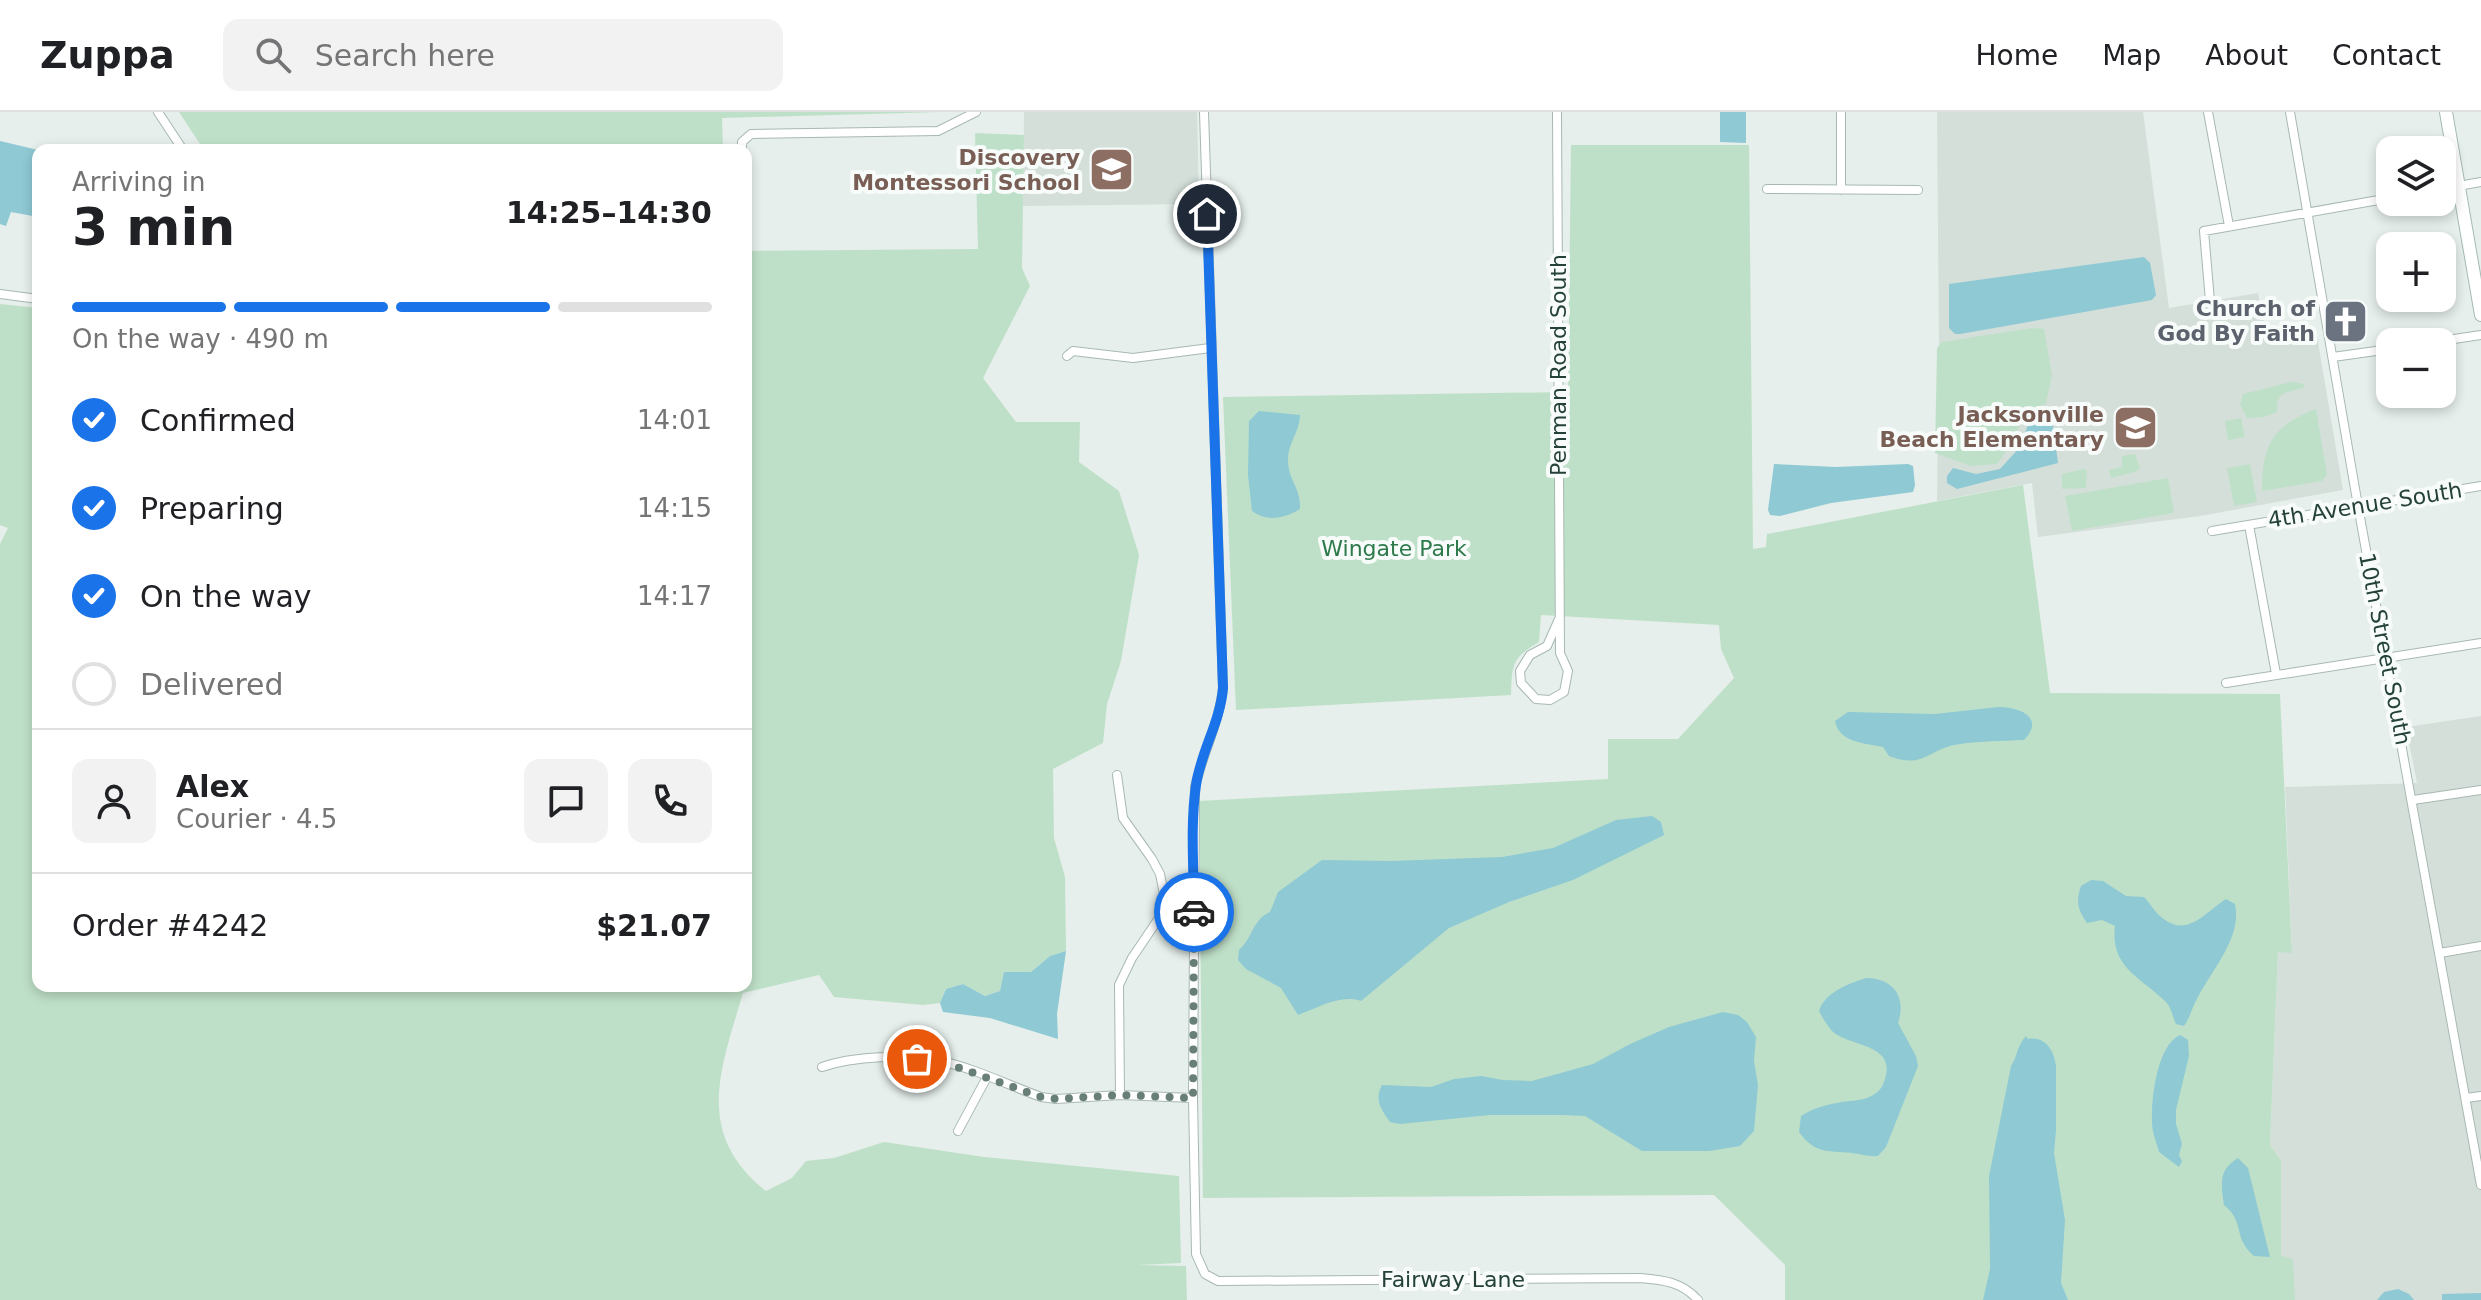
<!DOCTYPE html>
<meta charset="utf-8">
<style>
:root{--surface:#fff;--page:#f2f2f2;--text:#202124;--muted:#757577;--line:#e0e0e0;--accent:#1a73e8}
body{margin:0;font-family:"DejaVu Sans",sans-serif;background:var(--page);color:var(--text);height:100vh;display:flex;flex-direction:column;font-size:30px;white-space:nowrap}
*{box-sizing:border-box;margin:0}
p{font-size:26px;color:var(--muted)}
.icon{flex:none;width:44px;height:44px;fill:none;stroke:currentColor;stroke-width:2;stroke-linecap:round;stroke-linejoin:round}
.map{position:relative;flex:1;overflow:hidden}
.drawer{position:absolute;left:32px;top:32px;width:720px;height:848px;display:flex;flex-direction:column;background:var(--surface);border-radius:16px;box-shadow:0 4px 12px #0003}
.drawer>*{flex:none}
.fabs{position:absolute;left:2376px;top:24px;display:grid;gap:16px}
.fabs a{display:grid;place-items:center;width:80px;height:80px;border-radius:16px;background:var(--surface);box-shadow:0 4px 12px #0003;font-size:40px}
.pin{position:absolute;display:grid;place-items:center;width:68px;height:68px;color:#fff;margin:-34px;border:4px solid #fff;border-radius:50%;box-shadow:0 2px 8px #0007}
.courier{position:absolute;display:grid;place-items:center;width:80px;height:80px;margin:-40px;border:6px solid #1a73e8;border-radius:50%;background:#fff;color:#222;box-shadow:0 2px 10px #0007}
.summary em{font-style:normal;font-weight:700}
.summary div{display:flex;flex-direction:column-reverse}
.summary{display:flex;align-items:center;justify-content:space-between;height:136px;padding:0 40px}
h1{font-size:52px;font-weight:700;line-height:60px}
.bar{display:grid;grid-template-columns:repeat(4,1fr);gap:12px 8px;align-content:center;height:96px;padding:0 40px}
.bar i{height:10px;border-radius:6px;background:var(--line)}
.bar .current{background:var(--accent)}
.bar p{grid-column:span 4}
.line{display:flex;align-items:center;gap:20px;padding:0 40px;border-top:2px solid var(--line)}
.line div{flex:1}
.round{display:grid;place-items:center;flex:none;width:84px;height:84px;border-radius:16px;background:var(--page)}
ol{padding:0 40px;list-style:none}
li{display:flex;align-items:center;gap:24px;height:88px}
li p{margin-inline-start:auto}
li .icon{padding:8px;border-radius:50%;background:var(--accent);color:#fff;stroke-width:4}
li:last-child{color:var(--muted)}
li i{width:44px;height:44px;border:4px solid var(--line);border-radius:50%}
header{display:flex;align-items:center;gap:48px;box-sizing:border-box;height:112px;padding:0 40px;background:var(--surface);border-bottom:2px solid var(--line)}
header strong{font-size:38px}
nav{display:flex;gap:44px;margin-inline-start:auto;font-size:28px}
.search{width:560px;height:72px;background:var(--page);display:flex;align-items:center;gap:20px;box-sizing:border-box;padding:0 28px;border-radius:16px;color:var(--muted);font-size:30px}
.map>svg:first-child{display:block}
.built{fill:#d4dfda}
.green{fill:#bfe0c8}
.water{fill:#8ec9d4}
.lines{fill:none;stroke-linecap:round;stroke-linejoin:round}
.street-casing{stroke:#a8b8b2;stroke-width:10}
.secondary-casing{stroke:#a4bbb3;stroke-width:14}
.street{stroke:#fff;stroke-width:8}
.secondary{stroke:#fff;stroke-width:12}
.done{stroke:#687f78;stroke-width:8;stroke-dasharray:0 14.4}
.route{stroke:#1a73e8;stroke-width:10}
.labels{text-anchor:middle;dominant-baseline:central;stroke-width:8;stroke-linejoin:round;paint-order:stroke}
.education-label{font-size:22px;font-weight:bold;fill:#785e54;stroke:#f7fbf9;text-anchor:end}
.worship-label{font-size:22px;font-weight:bold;fill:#5b616d;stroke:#f7fbf9;text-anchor:end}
.street-label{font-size:22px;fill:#24423a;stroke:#f7fbf9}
.park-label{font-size:22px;fill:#2d7a4b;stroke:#f7fbf9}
</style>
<header>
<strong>Zuppa</strong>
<div class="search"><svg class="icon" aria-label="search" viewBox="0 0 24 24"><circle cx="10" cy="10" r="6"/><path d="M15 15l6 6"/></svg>Search here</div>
<nav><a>Home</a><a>Map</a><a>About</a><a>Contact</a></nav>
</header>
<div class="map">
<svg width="2481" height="1188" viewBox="0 0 2481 1188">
<rect width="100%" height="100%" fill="#e6efeb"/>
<path class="built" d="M1024 0H1197L1199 92 1023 94Z
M1937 0H2143L2169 196 2258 181 2267 225 2316 218 2343 378 2200 404 2038 425 2032 371 1937 389 1939 236Z
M2481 604V1188H2295L2281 1144V1048L2270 1033 2278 840H2292L2285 675 2417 671 2406 615Z"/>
<path class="green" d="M179 0H941L722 6 723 38H204Z
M975 21 1024 23 1022 156 1030 174 983 266 1016 310H1080L1079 350 1119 379 1139 443 1121 549 1107 592 1103 631 1053 657 1054 726 1065 765 1066 839 1050 844 1031 860H1005L1000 879 985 884 963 872 946 877 940 891 923 893 834 885 819 863 743 881C721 956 693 1021 766 1079L792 1066 806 1049 834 1046 884 1030 984 1045 1179 1064 1181 1151 1138 1153 1186 1154 1187 1188H0V432L8 416 0 413V192L38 196V874H746V139L978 137Z
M1571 33H1749L1753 437 1766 435 1767 422 2023 373 2050 581 2280 582 2292 841 2278 840 2270 1033 2281 1048V1144L2293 1147 2295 1188H1785V1153L1714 1083 1203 1086 1199 689 1608 667V627H1678L1734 566 1721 537 1719 513 1541 503 1539 530C1512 546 1512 552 1511 583L1236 598 1223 285 1568 280Z
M2032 216 2044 217 2052 263 2046 292 2025 299 2014 328 1997 352 1971 354 1935 341 1937 236 1942 230Z
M2291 270 2304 272V275C2286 283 2277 276 2277 300L2264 305 2247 306 2240 292 2243 282Z
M2316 297 2327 363 2322 369 2262 379C2262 333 2272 314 2316 297Z
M2241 306 2245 325 2228 328 2225 309Z
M2135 342 2140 356 2135 360 2111 366 2109 358 2122 355V344Z
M2250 352 2257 390 2234 394 2227 356Z
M2084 357 2087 359 2086 376 2062 377V362Z
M2168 366 2174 401 2072 419 2065 384Z"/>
<path class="water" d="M1720 0H1746V31L1720 30Z
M0 29 38 38V105L11 100 6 114 0 112Z
M2144 145 2150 151 2156 183 2152 188 1960 222H1955L1949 216V172Z
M1259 299 1300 303C1300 319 1288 331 1288 347 1288 369 1301 375 1300 397 1284 407 1267 410 1252 399L1248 363 1249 309Z
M2044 300 2053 313 2058 351 1957 377 1947 371V364L1953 356 1976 362 2000 357 2020 335 2029 310Z
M1774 352 1836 355 1908 352 1913 354 1915 373 1913 380 1831 391 1780 404 1770 403 1768 398Z
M1998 595C2019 595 2046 605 2024 628 2002 629 1981 629 1960 632 1928 636 1925 658 1889 644L1883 635C1865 631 1839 631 1835 609L1848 600 1935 602Z
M1652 704 1661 710 1664 723 1573 768 1509 790 1449 816 1361 889C1340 882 1318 896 1298 903L1281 876 1246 857 1238 848 1239 838C1252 827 1253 807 1270 800L1278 780 1322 748 1391 749 1502 745 1553 736 1616 708Z
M2091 768 2103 769 2126 784 2144 785C2150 791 2154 799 2160 804 2187 828 2205 800 2226 787L2235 792C2242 826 2213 856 2198 885 2192 895 2191 904 2184 914L2176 912C2172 904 2172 896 2165 889 2140 865 2110 855 2115 814L2102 808 2087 811C2077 797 2076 789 2081 774Z
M1066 839 1057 902 1058 927 990 906 943 900 940 891 946 877 963 872 985 884 1000 879 1004 860H1031L1050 844Z
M1866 866C1893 866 1907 885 1898 911L1916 944 1918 954 1886 1035 1878 1044C1868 1045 1862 1042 1852 1041 1827 1038 1816 1043 1799 1020L1801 1004C1812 997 1824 993 1837 991 1849 988 1862 990 1873 983 1881 979 1884 972 1886 963 1893 932 1849 934 1833 920 1827 914 1823 906 1819 899 1825 880 1848 872 1866 866Z
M1723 900 1738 903 1747 910 1756 925 1754 949 1758 973 1754 1019 1740 1034 1709 1039H1642L1585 1004 1563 1003H1490L1400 1012 1390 1010C1381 997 1374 988 1382 973L1431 975 1454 967 1481 964 1503 968 1532 969 1593 952 1630 932 1669 915Z
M2180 923 2188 928 2189 944 2176 998V1012L2182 1032 2179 1043 2182 1049 2179 1055 2159 1040C2157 1031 2152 1022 2152 1010 2151 987 2157 933 2180 923Z
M2026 924 2028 927C2045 924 2054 938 2056 954V1018L2054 1041 2065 1108 2061 1171 2068 1188H1983L1990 1157 1989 1064 2011 954C2018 944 2016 935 2026 924Z
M2238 1046 2248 1056 2270 1145 2254 1144C2232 1125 2246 1111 2224 1093 2221 1072 2218 1058 2238 1046Z
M2398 1177 2409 1182 2414 1188H2377L2384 1180Z
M2481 1181V1188H2442V1182Z"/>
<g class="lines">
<defs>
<path id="street" d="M158 0 183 38
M1204 0 1223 576C1219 611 1203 641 1195 675L1193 986 1196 1142 1205 1162 1218 1169 1640 1166C1664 1168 1682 1170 1698 1188
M1557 0 1560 541 1568 559 1564 580 1550 588 1536 587 1521 571 1520 559 1530 543 1547 534 1559 507
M1841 0V78
M2208 0 2229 114
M2290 0 2358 394 2481 1073
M742 38V30L751 22 938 19 976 0
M1767 77 1918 78
M2442 77 2481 70
M0 182 38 187
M2210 189 2204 119 2390 86
M2434 230 2481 223
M1067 244 1073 239 1133 246 1210 236
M2333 245 2390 237
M2249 413 2276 562
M2212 419 2481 374
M2226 571 2481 531
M1117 663 1123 706 1152 747 1160 762 1164 782 1159 806 1132 846 1119 873 1120 983
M2413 688 2481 678
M2440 841 2481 834
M822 955C853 944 907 942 940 949 974 956 1008 973 1041 985L1056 987 1120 983 1193 986
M2466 986 2481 984
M958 1019 987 965"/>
<path id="secondary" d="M2446 0 2481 203"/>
</defs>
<use href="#street" class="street-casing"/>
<use href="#secondary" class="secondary-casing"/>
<use href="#street" class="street"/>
<use href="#secondary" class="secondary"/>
</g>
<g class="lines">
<path class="done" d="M917 947 940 949 1041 985 1056 987 1120 983 1193 986 1194 800"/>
<path class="route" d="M1194 800C1194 759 1190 714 1196 673 1201 639 1220 611 1223 576L1207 102"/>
</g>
<defs>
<symbol id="school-square" viewBox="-11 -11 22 22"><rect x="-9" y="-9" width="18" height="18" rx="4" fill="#8d6e63" stroke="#f7fbf9"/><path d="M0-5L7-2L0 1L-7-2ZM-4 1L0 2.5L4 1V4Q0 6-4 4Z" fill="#fff"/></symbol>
<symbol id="church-square" viewBox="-11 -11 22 22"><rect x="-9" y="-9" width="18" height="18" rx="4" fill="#6b7280" stroke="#f7fbf9"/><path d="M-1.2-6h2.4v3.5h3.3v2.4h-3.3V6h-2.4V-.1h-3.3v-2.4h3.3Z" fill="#fff"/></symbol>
</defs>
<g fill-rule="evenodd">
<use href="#school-square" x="1086" y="32" width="51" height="51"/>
<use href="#church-square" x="2320" y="184" width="51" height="51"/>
<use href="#school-square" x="2110" y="290" width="51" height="51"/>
</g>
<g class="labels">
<g class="education-label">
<text x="1080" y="45">Discovery<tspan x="1080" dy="25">Montessori School</tspan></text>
<text x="2104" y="302">Jacksonville<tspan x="2104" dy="25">Beach Elementary</tspan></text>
</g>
<g class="worship-label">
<text x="2315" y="196">Church of<tspan x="2315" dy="25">God By Faith</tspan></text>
</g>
<g class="street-label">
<text transform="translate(1558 253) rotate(-90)">Penman Road South</text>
<text transform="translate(2365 393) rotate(-9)">4th Avenue South</text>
<text transform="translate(2385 537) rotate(79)">10th Street South</text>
<text x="1453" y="1167">Fairway Lane</text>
</g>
<g class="park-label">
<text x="1394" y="436">Wingate Park</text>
</g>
</g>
</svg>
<div class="fabs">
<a><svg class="icon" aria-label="layers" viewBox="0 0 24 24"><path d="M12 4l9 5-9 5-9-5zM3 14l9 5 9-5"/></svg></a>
<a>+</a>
<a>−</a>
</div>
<div class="pin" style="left:917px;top:947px;background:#ea580c"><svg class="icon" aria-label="bag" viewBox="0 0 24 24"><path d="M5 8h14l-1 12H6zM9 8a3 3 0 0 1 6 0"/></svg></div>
<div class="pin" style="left:1207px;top:102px;background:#1f2937"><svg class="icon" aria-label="home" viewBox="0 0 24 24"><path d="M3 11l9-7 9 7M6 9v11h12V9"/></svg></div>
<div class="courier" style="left:1194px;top:800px"><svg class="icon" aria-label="car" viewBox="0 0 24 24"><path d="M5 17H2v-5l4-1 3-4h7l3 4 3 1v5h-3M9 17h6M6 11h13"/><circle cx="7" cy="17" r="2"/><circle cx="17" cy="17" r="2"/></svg></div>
<section class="drawer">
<div class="summary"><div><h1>3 min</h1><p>Arriving in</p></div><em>14:25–14:30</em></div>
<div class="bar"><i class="current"></i><i class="current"></i><i class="current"></i><i></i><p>On the way · 490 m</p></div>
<ol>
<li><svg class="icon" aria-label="check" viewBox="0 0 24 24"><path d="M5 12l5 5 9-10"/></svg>Confirmed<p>14:01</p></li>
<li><svg class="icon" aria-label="check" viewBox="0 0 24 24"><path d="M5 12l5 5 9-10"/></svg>Preparing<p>14:15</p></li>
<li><svg class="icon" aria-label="check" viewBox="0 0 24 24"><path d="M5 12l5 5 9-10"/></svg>On the way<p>14:17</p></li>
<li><i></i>Delivered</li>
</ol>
<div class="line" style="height:144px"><a class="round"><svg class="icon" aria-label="person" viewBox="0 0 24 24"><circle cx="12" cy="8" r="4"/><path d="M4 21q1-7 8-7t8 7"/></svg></a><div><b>Alex</b><p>Courier · 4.5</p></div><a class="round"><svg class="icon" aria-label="chat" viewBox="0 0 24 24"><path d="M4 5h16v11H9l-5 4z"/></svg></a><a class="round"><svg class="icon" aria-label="phone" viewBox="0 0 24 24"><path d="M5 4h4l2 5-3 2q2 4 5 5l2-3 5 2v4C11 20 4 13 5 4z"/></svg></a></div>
<div class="line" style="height:104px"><div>Order #4242</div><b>$21.07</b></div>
</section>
</div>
